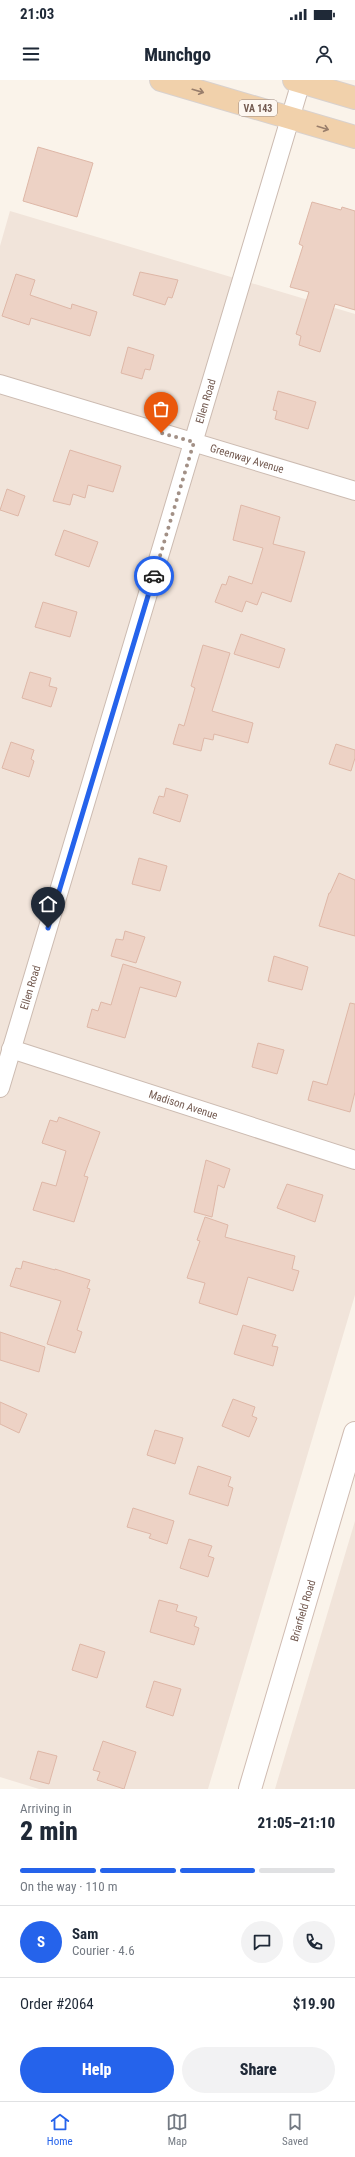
<!DOCTYPE html>
<meta charset="utf-8">
<style>
:root{--surface:#fff;--page:#f2f2f3;--text:#1f2937;--muted:#747a83;--line:#e0e1e3;--accent:#2563eb}
body{margin:0;font-family:"Roboto Condensed",sans-serif;background:var(--page);color:var(--text);height:100vh;display:flex;flex-direction:column;font-size:15px;white-space:nowrap}
*{box-sizing:border-box;margin:0}
p{font-size:13px;color:var(--muted)}
.icon{flex:none;width:22px;height:22px;fill:none;stroke:currentColor;stroke-width:2;stroke-linecap:round;stroke-linejoin:round}
.map{position:relative;height:1709px;overflow:hidden}
.side{display:flex;flex-direction:column;background:var(--surface);flex:1}
.side>*{flex:none}
.pin{position:absolute;display:grid;place-items:center;width:34px;height:34px;color:#fff;margin:-41px -17px;border-radius:50% 50% 50% 0;rotate:-45deg;box-shadow:0 0 4px #0007}
.pin .icon{rotate:45deg}
.courier{position:absolute;display:grid;place-items:center;width:40px;height:40px;margin:-20px;border:3px solid #2563eb;border-radius:50%;background:#fff;color:#222;box-shadow:0 1px 5px #0007}
.head em{font-style:normal;font-weight:800}
.head div{display:flex;flex-direction:column-reverse}
.head{display:flex;align-items:center;justify-content:space-between;height:68px;padding:0 20px}
h1{font-size:26px;font-weight:800;line-height:30px}
.bar{display:grid;grid-template-columns:repeat(4,1fr);gap:6px 4px;align-content:center;height:48px;padding:0 20px}
.bar i{height:5px;border-radius:3px;background:var(--line)}
.bar .current{background:var(--accent)}
.bar p{grid-column:span 4}
.line{display:flex;align-items:center;gap:10px;padding:0 20px;border-top:1px solid var(--line)}
.line div{flex:1}
.round{display:grid;place-items:center;flex:none;width:42px;height:42px;border-radius:21px;background:var(--page)}
.cta{display:flex;gap:8px;margin-top:auto;padding:8px 20px}
.cta a{flex:1;height:46px;border-radius:24px;background:var(--accent);color:#fff;font-size:16px;font-weight:800;line-height:46px;text-align:center}
.cta a+a{background:var(--page);color:var(--text)}
.status{display:flex;justify-content:space-between;align-items:center;height:28px;padding:0 20px;background:var(--surface);direction:ltr}
.status svg{height:11px;fill:currentColor}
header{display:flex;justify-content:space-between;align-items:center;height:52px;padding:0 20px;background:var(--surface);font-size:18px;font-weight:800}
.tab-bar{display:flex;justify-content:space-around;align-items:center;height:56px;border-top:1px solid var(--line);background:var(--surface);font-size:11px;color:var(--muted)}
.tab-bar a{display:grid;justify-items:center;gap:2px}
.tab-bar .current{color:var(--accent)}
.map>svg:first-child{display:block}
.residential{fill:#f1e4da}
.building{fill:#edd2c5;stroke:#deb7a7}
.lines{fill:none;stroke-linecap:round;stroke-linejoin:round}
.street-casing{stroke:#ccbbb1;stroke-width:20}
.secondary-casing{stroke:#d0bcb2;stroke-width:24}
.primary-casing{stroke:#d8d1ce;stroke-width:24}
.street{stroke:#fff;stroke-width:18}
.secondary{stroke:#fff;stroke-width:22}
.primary{stroke:#f1d1ab;stroke-width:22}
.oneway{stroke:#997e6b}
.done{stroke:#a29086;stroke-width:4;stroke-dasharray:0 7.2}
.route{stroke:#2563eb;stroke-width:5}
.labels{text-anchor:middle;dominant-baseline:central;stroke-width:3;stroke-linejoin:round;paint-order:stroke}
.shield{fill:#fdf7f1;stroke:#9c8980;stroke-width:1}
.shield-label{font-size:10px;font-weight:bold;fill:#735a50}
.street-label{font-size:11px;fill:#735a50;stroke:#fdf7f1}
</style>
<div class="status"><b>21:03</b><svg viewBox="0 0 49 12"><path d="M0 12V9h3v3zM5 12V6h3v6zM10 12V3h3v9zM15 12V0h3v12zM26 1h20v11H26zM47 4h2v5h-2z"/></svg></div>
<header><svg class="icon" aria-label="menu" viewBox="0 0 24 24"><path d="M4 6h16M4 12h16M4 18h16"/></svg>Munchgo<svg class="icon" aria-label="person" viewBox="0 0 24 24"><circle cx="12" cy="8" r="4"/><path d="M4 21q1-7 8-7t8 7"/></svg></header>
<div class="map">
<svg width="355" height="1709" viewBox="0 0 355 1709">
<rect width="100%" height="100%" fill="#faf3ea"/>
<path class="residential" d="M10 131 355 234V1215L208 1709H39L0 1697V166Z
M355 1441V1709H275Z"/>
<path class="building" d="M38 67 93 83 77 137 23 121Z
M312 122 341 130 342 127 355 131V230L335 224 320 272 299 265 301 256 296 254 309 212 290 207 303 166 299 164Z
M140 192 178 200 172 218 168 217 165 225 133 215Z
M16 194 35 200 30 215 71 229 72 224 97 232 90 256 31 238 29 245 2 236Z
M128 267 154 275 150 290 145 289 142 299 121 293Z
M278 311 316 322 308 349 275 339 277 331 273 330Z
M70 370 121 386 113 412 88 405 85 418 73 414 70 425 53 421Z
M7 409 25 416 18 436 0 430Z
M241 425 280 437 273 464 305 472 291 522 262 512 257 525 246 521 242 532 215 522 222 504 226 505 229 496 252 504 263 468 233 460Z
M64 450 98 462 89 487 55 475Z
M43 522 77 532 70 557 35 547Z
M241 554 285 569 279 588 234 574Z
M203 565 230 573 212 631 253 643 248 663 214 654 213 660 204 658 201 671 173 664 179 644 184 646 195 608 191 606Z
M30 592 51 598 49 606 57 608 51 627 22 618Z
M11 662 34 670 31 679 34 681 29 697 2 688Z
M336 664 355 670V678L351 691 329 684Z
M166 708 188 715 180 742 153 733 159 716 164 717Z
M139 778 167 786 160 811 132 804Z
M339 793 355 800V856L319 846 329 813H330Z
M125 851 145 857 136 883 111 876 116 859 123 860Z
M274 876 308 887 302 910 268 901Z
M123 884 181 902 176 917 140 907 125 958 87 947 92 929 98 931 101 922 111 925Z
M350 923 355 924V1012L350 1032 308 1020 313 1001 327 1005Z
M258 963 284 970 277 994 252 987Z
M59 1037 100 1052 84 1096 88 1097 74 1142 33 1130 42 1102 56 1106 66 1071 42 1063 50 1040 57 1042Z
M206 1080 230 1089 224 1108 218 1105 212 1137 194 1132Z
M287 1104 323 1115 315 1142 277 1128Z
M205 1137 228 1145 225 1157 295 1176 292 1189 299 1191 293 1211 248 1197 237 1235 199 1223 205 1203 187 1198 200 1161 197 1160Z
M23 1181 55 1190V1189L90 1200 87 1208 90 1209 77 1250 82 1252 75 1273 47 1264 61 1221 10 1206 16 1188 21 1189Z
M243 1245 276 1255 272 1266 278 1267 273 1286 234 1274Z
M0 1252 45 1267 39 1292 0 1280Z
M233 1319 255 1327 252 1336 257 1338 249 1357 222 1346Z
M0 1322 27 1334 19 1353 0 1344Z
M155 1350 183 1358 175 1384 147 1375Z
M198 1386 231 1397 228 1406 233 1408 228 1426 189 1414Z
M133 1428 174 1441 167 1464 149 1458 151 1454 127 1447Z
M189 1459 212 1466 208 1476 214 1478 208 1497 180 1488Z
M159 1520 178 1525 176 1531 197 1537 194 1546 199 1548 194 1565 150 1552Z
M80 1564 105 1572 97 1598 72 1590Z
M154 1601 181 1609 173 1636 146 1627Z
M103 1661 136 1672 124 1709 97 1700 100 1692 93 1690Z
M38 1671 57 1676 49 1704 30 1699Z"/>
<g class="lines">
<defs>
<g id="street">
<path id="s1" d="M0 304 355 411"/>
<path id="s2" d="M11 969 355 1080"/>
<path id="s3" d="M0 1008 301 2"/>
</g>
<g id="secondary">
<path id="s4" d="M250 1709 355 1353"/>
</g>
<path id="primary" d="M161 0 355 57
M294 0 355 18"/>
</defs>
<use href="#street" class="street-casing"/>
<use href="#secondary" class="secondary-casing"/>
<use href="#primary" class="primary-casing"/>
<use href="#street" class="street"/>
<use href="#secondary" class="secondary"/>
<use href="#primary" class="primary"/>
</g>
<defs><path id="oneway-shaft" d="M-6 0H5M1.5-3L5.5 0L1.5 3" fill="none" stroke-width="1.6" stroke-linecap="round" stroke-linejoin="round"/></defs>
<g class="oneway">
<use href="#oneway-shaft" transform="translate(198 11) rotate(16)"/>
<use href="#oneway-shaft" transform="translate(323 48) rotate(17)"/>
</g>
<g class="lines">
<path class="done" d="M154 496 194 362 161 353"/>
<path class="route" d="M48 848 154 496"/>
</g>
<g class="labels">
<rect class="shield" x="239" y="20" width="38" height="16" rx="3"/>
<g class="shield-label">
<text x="258" y="28">VA 143</text>
</g>
<g class="street-label">
<text stroke="none"><textPath href="#s3" startOffset="717">Ellen Road</textPath></text>
<text stroke="none"><textPath href="#s1" startOffset="258">Greenway Avenue</textPath></text>
<text stroke="none"><textPath href="#s3" startOffset="105">Ellen Road</textPath></text>
<text stroke="none"><textPath href="#s2" startOffset="181">Madison Avenue</textPath></text>
<text stroke="none"><textPath href="#s4" startOffset="186">Briarfield Road</textPath></text>
</g>
</g>
</svg>
<div class="pin" style="left:161px;top:353px;background:#ea580c"><svg class="icon" aria-label="bag" viewBox="0 0 24 24"><path d="M5 8h14l-1 12H6zM9 8a3 3 0 0 1 6 0"/></svg></div>
<div class="pin" style="left:48px;top:848px;background:#1f2937"><svg class="icon" aria-label="home" viewBox="0 0 24 24"><path d="M3 11l9-7 9 7M6 9v11h12V9"/></svg></div>
<div class="courier" style="left:154px;top:496px"><svg class="icon" aria-label="car" viewBox="0 0 24 24"><path d="M5 17H2v-5l4-1 3-4h7l3 4 3 1v5h-3M9 17h6M6 11h13"/><circle cx="7" cy="17" r="2"/><circle cx="17" cy="17" r="2"/></svg></div>
</div>
<section class="side">
<div class="head"><div><h1>2 min</h1><p>Arriving in</p></div><em>21:05–21:10</em></div>
<div class="bar"><i class="current"></i><i class="current"></i><i class="current"></i><i></i><p>On the way · 110 m</p></div>
<div class="line" style="height:72px"><b class="round" style="background:var(--accent);color:#fff">S</b><div><b>Sam</b><p>Courier · 4.6</p></div><a class="round"><svg class="icon" aria-label="chat" viewBox="0 0 24 24"><path d="M4 5h16v11H9l-5 4z"/></svg></a><a class="round"><svg class="icon" aria-label="phone" viewBox="0 0 24 24"><path d="M5 4h4l2 5-3 2q2 4 5 5l2-3 5 2v4C11 20 4 13 5 4z"/></svg></a></div>
<div class="line" style="height:52px"><div>Order #2064</div><b>$19.90</b></div>
<div class="cta"><a>Help</a><a>Share</a></div>
</section>
<nav class="tab-bar">
<a class="current"><svg class="icon" aria-label="home" viewBox="0 0 24 24"><path d="M3 11l9-7 9 7M6 9v11h12V9"/></svg>Home</a>
<a><svg class="icon" aria-label="map" viewBox="0 0 24 24"><path d="M3 6l6-2 6 2 6-2v14l-6 2-6-2-6 2zM9 4v14M15 6v14"/></svg>Map</a>
<a><svg class="icon" aria-label="saved" viewBox="0 0 24 24"><path d="M7 4h10v16l-5-4-5 4z"/></svg>Saved</a>
</nav>
